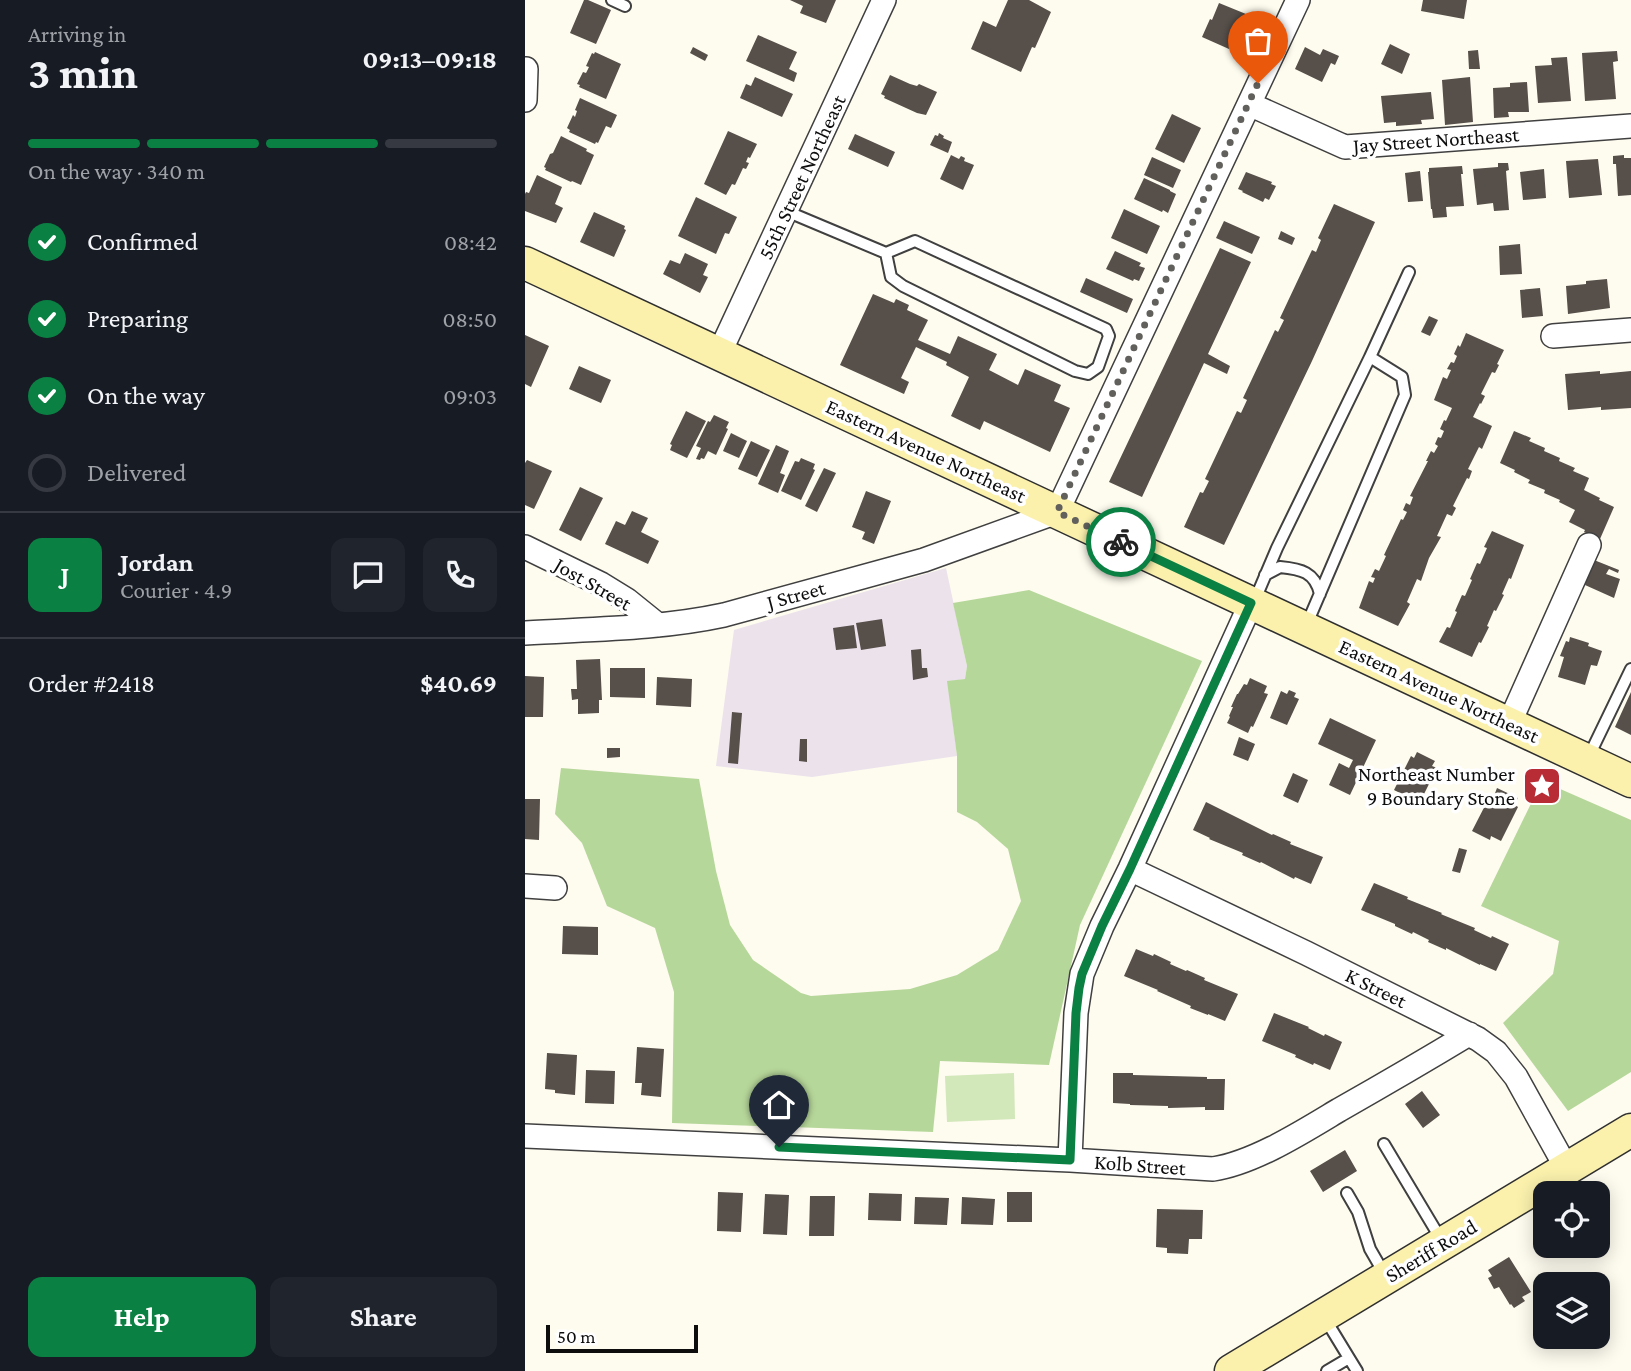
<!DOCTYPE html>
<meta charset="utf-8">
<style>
:root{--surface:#171b24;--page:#20242c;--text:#f1f3f6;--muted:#9ea1a6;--line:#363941;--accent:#0b8043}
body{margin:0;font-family:"Crimson Pro",serif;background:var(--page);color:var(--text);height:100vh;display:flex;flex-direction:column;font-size:26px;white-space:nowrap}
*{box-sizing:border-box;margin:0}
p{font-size:23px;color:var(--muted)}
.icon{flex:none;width:38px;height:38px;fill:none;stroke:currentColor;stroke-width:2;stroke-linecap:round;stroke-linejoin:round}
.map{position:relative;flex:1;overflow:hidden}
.drawer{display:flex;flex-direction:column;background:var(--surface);width:525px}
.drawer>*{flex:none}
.tools{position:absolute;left:1008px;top:1181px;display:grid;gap:14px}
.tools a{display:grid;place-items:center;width:77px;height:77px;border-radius:14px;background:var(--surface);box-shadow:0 4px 18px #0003;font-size:35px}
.scale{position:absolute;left:21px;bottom:18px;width:152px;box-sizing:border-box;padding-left:7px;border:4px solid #0d0d0d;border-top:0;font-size:19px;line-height:24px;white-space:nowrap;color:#0d0d0d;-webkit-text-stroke:5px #fff;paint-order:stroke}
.pin{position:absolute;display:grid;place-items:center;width:60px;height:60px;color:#fff;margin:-72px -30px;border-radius:50% 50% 50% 0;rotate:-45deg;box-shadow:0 0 7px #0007}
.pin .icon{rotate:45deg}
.courier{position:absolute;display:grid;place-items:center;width:70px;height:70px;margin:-35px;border:5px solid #0b8043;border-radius:50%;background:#fff;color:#222;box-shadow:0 2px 9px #0007}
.head em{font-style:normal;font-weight:700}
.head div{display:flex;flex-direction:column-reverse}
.head{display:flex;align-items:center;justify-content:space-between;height:119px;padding:0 28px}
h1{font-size:46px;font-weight:700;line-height:52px}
.bar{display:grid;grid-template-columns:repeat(4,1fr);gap:10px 7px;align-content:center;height:84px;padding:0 28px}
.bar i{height:9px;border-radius:5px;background:var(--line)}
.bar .current{background:var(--accent)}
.bar p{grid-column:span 4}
.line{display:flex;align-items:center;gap:18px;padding:0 28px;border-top:2px solid var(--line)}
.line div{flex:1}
.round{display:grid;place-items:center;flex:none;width:74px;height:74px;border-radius:14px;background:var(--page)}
ol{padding:0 28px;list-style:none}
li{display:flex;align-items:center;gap:21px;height:77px}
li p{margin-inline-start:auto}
li .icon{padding:7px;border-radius:50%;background:var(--accent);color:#fff;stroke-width:4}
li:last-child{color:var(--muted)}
li i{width:38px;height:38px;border:4px solid var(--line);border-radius:50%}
.button{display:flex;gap:14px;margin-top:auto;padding:14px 28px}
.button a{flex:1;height:80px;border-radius:14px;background:var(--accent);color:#fff;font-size:28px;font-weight:700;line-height:80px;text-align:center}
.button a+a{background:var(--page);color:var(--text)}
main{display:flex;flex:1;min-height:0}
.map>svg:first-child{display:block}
.industrial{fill:#ebe2ec}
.green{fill:#d2e7ba}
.forest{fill:#b6d79a}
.building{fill:#564f4a}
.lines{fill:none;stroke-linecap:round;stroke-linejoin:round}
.service-casing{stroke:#404040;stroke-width:14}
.minor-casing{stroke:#404040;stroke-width:26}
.secondary-casing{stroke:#2f2f2f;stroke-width:35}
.service{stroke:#fff;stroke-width:10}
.minor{stroke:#fff;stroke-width:23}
.secondary{stroke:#fbf1ad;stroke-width:32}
.done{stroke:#61605c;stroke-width:7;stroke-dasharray:0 12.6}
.route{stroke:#0b8043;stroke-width:9}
.labels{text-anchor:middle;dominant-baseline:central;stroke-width:7;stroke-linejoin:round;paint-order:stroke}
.street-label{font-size:21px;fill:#0d0d0d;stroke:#fff}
.poi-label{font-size:21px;fill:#0d0d0d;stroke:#fff;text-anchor:end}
</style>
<main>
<section class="drawer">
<div class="head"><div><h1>3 min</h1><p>Arriving in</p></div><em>09:13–09:18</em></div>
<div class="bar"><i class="current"></i><i class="current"></i><i class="current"></i><i></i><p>On the way · 340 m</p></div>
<ol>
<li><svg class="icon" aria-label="check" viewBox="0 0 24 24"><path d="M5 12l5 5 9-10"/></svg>Confirmed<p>08:42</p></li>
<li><svg class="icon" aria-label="check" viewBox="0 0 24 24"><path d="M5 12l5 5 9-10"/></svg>Preparing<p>08:50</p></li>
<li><svg class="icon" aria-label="check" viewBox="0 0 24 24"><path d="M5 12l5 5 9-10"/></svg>On the way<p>09:03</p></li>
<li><i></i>Delivered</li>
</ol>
<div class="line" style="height:126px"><b class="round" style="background:var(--accent);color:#fff">J</b><div><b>Jordan</b><p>Courier · 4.9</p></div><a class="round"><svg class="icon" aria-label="chat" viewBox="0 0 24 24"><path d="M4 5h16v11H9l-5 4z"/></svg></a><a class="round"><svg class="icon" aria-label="phone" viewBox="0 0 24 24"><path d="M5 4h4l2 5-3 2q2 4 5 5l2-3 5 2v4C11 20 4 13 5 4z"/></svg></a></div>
<div class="line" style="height:91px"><div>Order #2418</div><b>$40.69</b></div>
<div class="button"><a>Help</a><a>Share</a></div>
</section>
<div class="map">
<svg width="1106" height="1371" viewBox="0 0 1106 1371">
<rect width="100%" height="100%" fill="#fefbef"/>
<path class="industrial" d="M421 568 442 666 440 679 423 682 432 756 287 777 191 766 209 630Z"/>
<path class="green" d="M489 1073 490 1119 422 1122 420 1076Z"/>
<path class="forest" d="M504 590 677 661 555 925 524 1065 415 1061 408 1132 147 1123 149 992 130 928 82 906 57 843 30 814 36 768 174 779 191 871 205 925 228 960 276 993 286 996 385 989 432 975 473 950 496 901 483 849 452 822 432 812V756L422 681 440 679 442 666 428 603Z
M1017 781 1106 820V1072L1043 1111 978 1023 1028 974 1034 941 956 906Z"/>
<path class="building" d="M59 0H63L86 10 71 44 45 33Z
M265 0H311L301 23 275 13 278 6Z
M483 0H504L526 12 510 48 507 47 496 72 446 49 458 21 471 27Z
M898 0H942L939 19 896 11Z
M694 3 721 14 704 49 677 37 685 19 687 20Z
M233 35 272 52 264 69 272 73 269 82 221 61Z
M865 44 885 54 877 74 856 64Z
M168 47 183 55 180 61 165 53Z
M780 47 795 55 798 49 814 56 810 65 806 63 797 82 770 69Z
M953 50 955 69H944L943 51Z
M1092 51 1093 61 1088 62 1091 99 1060 101 1057 53Z
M70 52 96 64 81 99 54 87 55 85 52 84 58 72 61 73 64 67 61 66 67 53 69 54Z
M1042 57 1046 101 1013 103 1010 66 1027 65 1026 58Z
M365 75 385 84 392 86 394 84 412 92 401 115 392 113 359 98 360 96 356 94Z
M230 77 268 94 257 117 215 98 221 84 226 86Z
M945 77 948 122 920 125 917 80Z
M1002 82 1004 112H983L984 117 969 118 968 88 985 87V83Z
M906 92 909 119 896 120 897 124 871 126V122L859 123 856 96Z
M55 98 92 115 86 128 81 126 73 143 71 142 70 144 44 132 45 130 42 128 48 115 50 117 52 111 50 110Z
M647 114 676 128 659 163 630 149Z
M203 131 232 144 225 158 223 157 221 162 224 163 221 169 218 168 210 185 207 184 201 195 179 184Z
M414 133 419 136 418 138 427 142 423 153 405 145 410 135 413 136Z
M330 134 370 152 363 167 323 149Z
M36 136 62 149 61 151 69 155 56 185 47 181 46 182 20 170 21 168 19 167 25 154 28 153Z
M426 155 434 159 436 156 440 158 439 161 449 165 438 190 415 179Z
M1099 155V158H1106V195L1093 196 1091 164H1088V156Z
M627 157 656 170 648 188 619 175Z
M1073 159 1077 195 1044 198 1041 161Z
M973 163H983L984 170 981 171 984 210 969 211 968 203 952 205 948 169 973 167Z
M937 166 938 174H936L939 206 921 207 922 217 908 218 907 209H906L903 172H904V168Z
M1019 169 1021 198 998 200 995 172Z
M895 171 898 201 883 202 880 173Z
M721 172 747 182 746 184 751 186 744 200 740 198 738 202 717 192 718 191 713 189Z
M12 175 37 187 30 204 38 208 31 223 0 211V194L1 192 4 193Z
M619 178 645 190V191L651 194 643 213 638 210 637 212 609 199Z
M171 197 212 217 204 234 200 233 191 254 153 236Z
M809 204 850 222 787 361 699 545 659 527 675 492 678 493 684 481 680 479 712 411 716 413 722 400 718 398 750 330 753 332 759 320 755 318 787 250 791 252 796 240 793 238Z
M599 209 635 226 622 254 586 238Z
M69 212 100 226 99 229 101 230 89 257 55 242Z
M699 221 735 237 727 254 691 238Z
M756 231 770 238 767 245 753 239Z
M995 244 997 274 975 275 974 246Z
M695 248 726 262 683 354 705 366 702 374 679 363 617 497 584 482Z
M590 251 616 263 614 266 620 268 614 281 609 279 608 281 581 269Z
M160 253 183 264 178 275 183 277 175 293 138 274 145 260 155 264Z
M561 278 608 299 602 313 555 292Z
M1082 279 1085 308 1043 314 1041 286 1061 284V281Z
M1015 288 1018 316 997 318 995 290Z
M348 294 369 303 371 299 384 305 382 310 403 320 393 340 425 354 433 336 472 354 464 370 493 385 500 369 536 385 529 401 545 408 525 452 461 422 459 421 455 430 426 416 444 377 421 365 422 362 391 347 376 378 384 382 379 394 315 365Z
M904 316 913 320 905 336 896 332Z
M941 333 979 350 972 364 974 365 970 373 967 372 956 394 960 396 956 404 955 403 948 417 967 426 957 449 954 447 943 469 947 471 944 479 942 478 928 506 931 508 927 516 922 514 912 536 916 537 904 558 896 581 892 579 882 602 885 604 873 626 834 608 844 581 848 583 850 578 846 577 850 569 854 571 861 556 859 555 876 519 878 520 882 512 878 510 881 503 885 505 888 497 885 496 903 461H901L906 451 909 453 913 446 910 444 913 437 916 438 919 431 915 429 919 420 921 421 927 408 909 400 918 377 922 379 926 370 922 369 926 362 929 363 932 356 929 354 933 345 935 347Z
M0 335 24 346 6 387 0 384Z
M54 366 86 380 76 403 44 389Z
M1075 371V374L1106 371V408L1076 410V407L1043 410 1040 374Z
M161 411 181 421 162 458 145 450 147 445 145 444Z
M189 415 204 422 201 428 203 429 191 455 183 451 179 459 176 458 175 460 171 459 176 448 171 446 183 421 185 422Z
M989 431 1006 438 1004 441 1020 448 1019 451 1035 458 1034 461 1050 468 1048 471 1064 478 1059 490 1075 498 1074 500 1089 507 1075 539 1059 532 1060 530 1044 522 1050 510 1034 502 1035 500 1019 493 1020 490 1003 483 1005 480 989 472 990 470 975 463Z
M206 433 222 441 214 458 198 451Z
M226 441 245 450 232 477 213 469Z
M251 445 264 451 255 473 260 475 253 493 233 484Z
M276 458 290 464 288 469 290 470 276 500 256 491 270 461 274 462Z
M2 460 27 471 9 509 0 505V463Z
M299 468 311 473 292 512 280 506Z
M55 487 78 498 56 541 34 530Z
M341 491 366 501 349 544 337 539 340 532 327 527Z
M107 511 123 518 116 532 134 541 123 564 80 544 91 521 100 525Z
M967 531 999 545 986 579 984 578 977 594 979 595 971 611 969 610 962 626 964 627 956 643 954 642 947 657 914 642 922 627 925 628 932 612 930 611 937 595 940 596 947 580 945 579 952 563 955 564 962 548 959 547Z
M1069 560 1094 570 1093 573 1084 569 1081 574 1095 579 1089 598 1060 585 1061 582 1059 581Z
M357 619 361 646 336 650 331 623Z
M329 625 332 648 311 650 308 628Z
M1045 637 1064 643 1063 646 1077 651 1072 666 1066 665 1060 685 1033 677 1039 657 1035 656 1041 641 1044 642Z
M396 649 397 668H402L403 677 388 680 386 650Z
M75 659 77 700H74V713L53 714V699L47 700 46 689H52L51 660Z
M85 668H120V698L85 697Z
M0 676 19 677 18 717H0Z
M132 677 167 679 166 707 131 705Z
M725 678 742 686 739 693 743 694 728 727 726 726 723 733 702 723 705 717 704 716 708 707H706L712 694H713L719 684 722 685Z
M764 690 771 693 769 697 774 699 762 725 745 718 756 691 762 694Z
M1106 692V735L1090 727Z
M207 712 217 713 213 764 203 763Z
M805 718 851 740 825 795 804 785 814 763 824 768 828 760 793 744Z
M714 737 730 744 723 761 708 755Z
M275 739H282V762L274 761Z
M82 748H95V757L82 758Z
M892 752 910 761 907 766 912 768 895 802 894 801 891 807 872 797 875 793 869 790 886 756 889 758Z
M768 773 783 780 773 803 758 796Z
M972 788 993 798 990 805 993 807 976 841 966 836 965 840 947 831 966 794 969 796Z
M0 799H15L14 840 0 839Z
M681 802 747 835 748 834 766 842 765 844 798 857 786 884 770 877 769 879 736 862 735 863 717 855 718 853 684 839 685 838 668 830Z
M934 848 942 850 935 873 927 871Z
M849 883 883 897 882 899 917 913 916 914 918 915 950 928 949 930 966 938 967 936 984 944 971 971 955 964V965L921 948V950L903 942 904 940 888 932 887 934 870 926V924L836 910Z
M38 926 73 927V955L37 954Z
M611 949 628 956 629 954 646 962 645 964 661 971 662 970 680 978 679 980 713 994 700 1021 683 1014V1015L665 1008 666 1006 632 991 633 990 599 976Z
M749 1013 784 1027 783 1028 799 1036 800 1034 817 1042 805 1070 789 1063 788 1065 770 1057 771 1055 737 1041Z
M112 1047 139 1049 136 1097 116 1095 117 1083H110Z
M22 1053 52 1055 50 1095 30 1093V1090L20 1089Z
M61 1070 90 1071 89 1104 60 1103Z
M588 1073H608V1075L682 1077V1079H700L699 1110H680V1107L643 1108V1106L605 1105V1104L588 1103Z
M897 1091 915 1115 898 1128 880 1104Z
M820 1150 832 1171 798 1192 785 1171Z
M193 1192 218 1193 216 1232 192 1231Z
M482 1192H507V1222H482Z
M344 1193 377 1194 376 1221 343 1220Z
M240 1194 264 1195 262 1235 238 1234Z
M285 1196H310L309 1236H284Z
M390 1197 424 1198 422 1225 389 1224Z
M437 1197 470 1199 468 1225 436 1224Z
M632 1209 678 1210 677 1239H664L663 1254 642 1253V1248L631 1247Z
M984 1257 1006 1292 997 1297 1000 1301 989 1308 986 1304 985 1305 974 1287 969 1289 963 1278 967 1276 963 1270Z"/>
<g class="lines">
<defs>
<path id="service" d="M87 0 100 6
M261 211 361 253 366 277 378 286 550 371 563 374 573 367 584 336 581 329 390 241 361 253
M845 357 884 272
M740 575 755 567C776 569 790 572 795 594
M729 602 752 548 845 357 877 377 880 395 781 626
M1063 758 1106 669
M859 1144 917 1241
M822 1193 833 1212 845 1249 860 1275
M799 1317 824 1358 802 1371
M824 1358 832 1371"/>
<path id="minor" d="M0 100 1 69
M724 104 820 147 1106 126
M1028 336 1106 330
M194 354 359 0
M0 547 76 584 102 600 133 625
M0 633C67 629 134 629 199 615L399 560 532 512 773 0
M984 724 1064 545
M605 869 781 953 953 1039 971 1052 991 1077 1042 1169
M0 886 30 888
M0 1136 545 1160 688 1169C729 1163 779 1131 814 1110 858 1085 901 1060 944 1034
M545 1160 551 1013 557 974 577 926 605 869 726 603"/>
<path id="secondary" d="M0 263 1106 781
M706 1371 1106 1130"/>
</defs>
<use href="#service" class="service-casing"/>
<use href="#minor" class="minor-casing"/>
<use href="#secondary" class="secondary-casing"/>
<use href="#service" class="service"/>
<use href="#minor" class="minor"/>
<use href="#secondary" class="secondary"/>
</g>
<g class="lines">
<path class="done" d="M596 542 532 512 733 83"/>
<path class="route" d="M254 1147 545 1160 551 1013 554 988 557 974 577 926 605 869 726 603 596 542"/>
</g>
<defs>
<symbol id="sight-square" viewBox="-11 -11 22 22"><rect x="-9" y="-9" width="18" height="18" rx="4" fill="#b72c35" stroke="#fff"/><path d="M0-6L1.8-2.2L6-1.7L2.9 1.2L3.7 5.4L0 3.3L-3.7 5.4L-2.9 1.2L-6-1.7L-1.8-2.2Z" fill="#fff"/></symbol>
</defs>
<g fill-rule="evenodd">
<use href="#sight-square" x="995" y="764" width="44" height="44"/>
</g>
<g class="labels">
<g class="street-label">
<text transform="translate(911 140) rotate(-4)">Jay Street Northeast</text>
<text transform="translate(277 177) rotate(-65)">55th Street Northeast</text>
<text transform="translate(401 451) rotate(25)">Eastern Avenue Northeast</text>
<text transform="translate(68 584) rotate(30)">Jost Street</text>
<text transform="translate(271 595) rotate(-15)">J Street</text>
<text transform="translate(914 691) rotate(25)">Eastern Avenue Northeast</text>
<text transform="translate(851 988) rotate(26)">K Street</text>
<text transform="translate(615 1165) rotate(4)">Kolb Street</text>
<text transform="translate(906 1251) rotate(-31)">Sheriff Road</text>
</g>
<g class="poi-label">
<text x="990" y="774">Northeast Number<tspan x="990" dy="24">9 Boundary Stone</tspan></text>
</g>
</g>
</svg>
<div class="tools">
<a><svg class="icon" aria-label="locate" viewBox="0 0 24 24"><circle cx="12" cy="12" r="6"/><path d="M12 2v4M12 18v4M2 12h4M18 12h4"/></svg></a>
<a><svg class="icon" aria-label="layers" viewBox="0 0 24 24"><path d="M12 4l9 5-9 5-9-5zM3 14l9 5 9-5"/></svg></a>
</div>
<div class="scale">50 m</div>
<div class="pin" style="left:733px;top:83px;background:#ea580c"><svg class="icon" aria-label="bag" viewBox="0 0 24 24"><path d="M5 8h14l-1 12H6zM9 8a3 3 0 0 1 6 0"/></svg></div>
<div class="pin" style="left:254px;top:1147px;background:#1f2937"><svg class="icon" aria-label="home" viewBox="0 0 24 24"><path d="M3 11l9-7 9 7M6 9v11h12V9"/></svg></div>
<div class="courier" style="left:596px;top:542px"><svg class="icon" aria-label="bike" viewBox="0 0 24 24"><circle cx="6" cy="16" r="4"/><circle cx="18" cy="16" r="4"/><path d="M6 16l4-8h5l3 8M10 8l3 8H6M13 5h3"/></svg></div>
</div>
</main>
